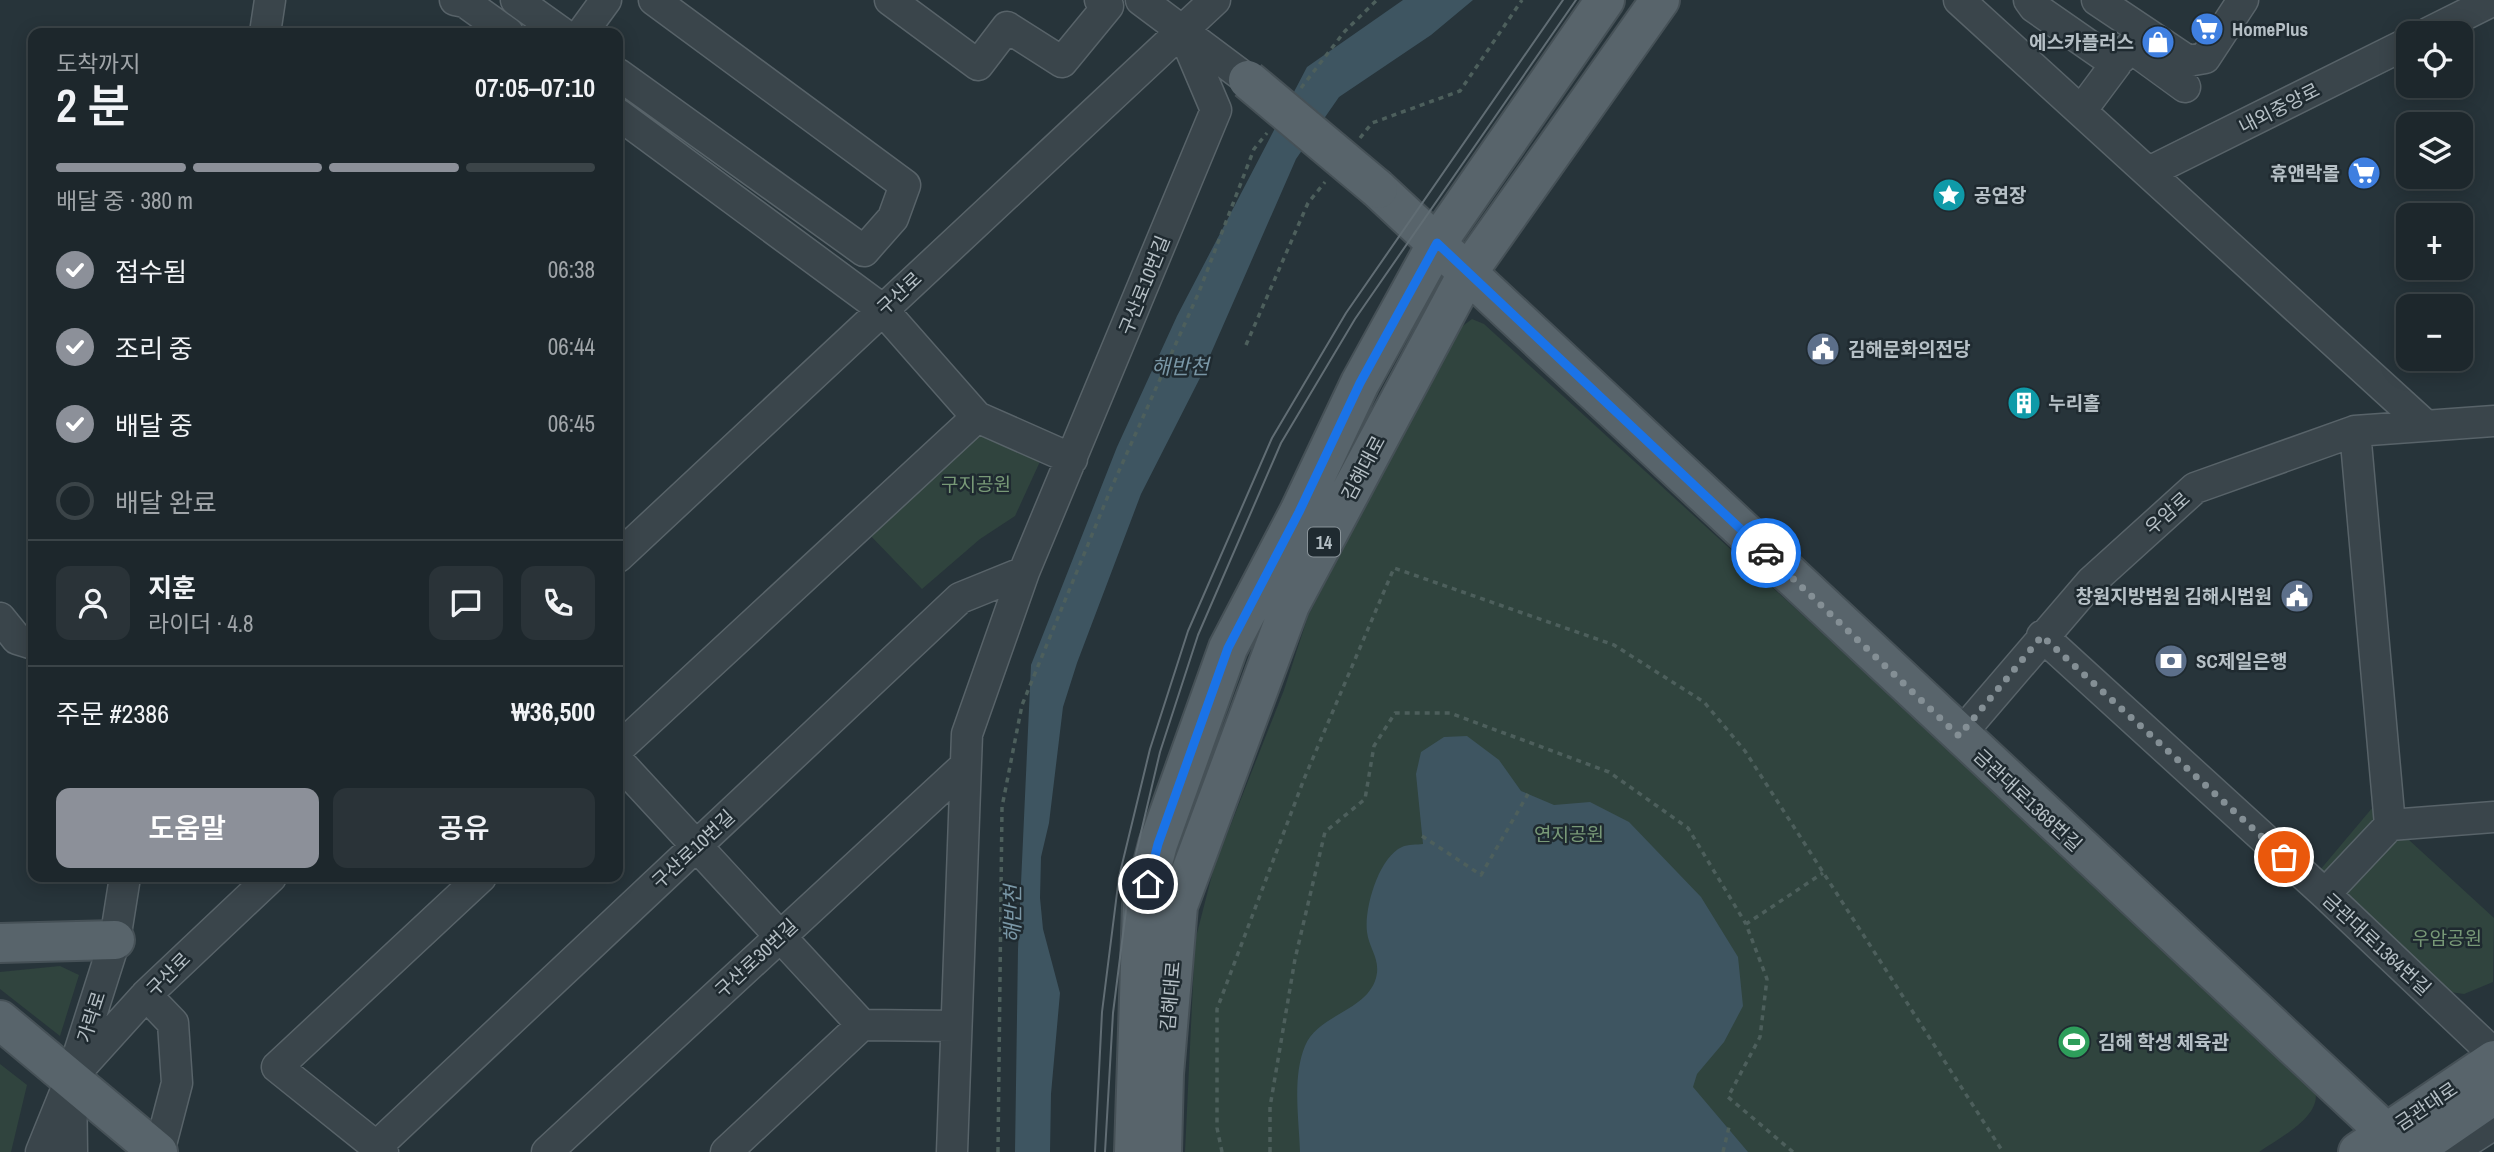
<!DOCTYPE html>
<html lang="ko">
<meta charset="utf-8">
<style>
:root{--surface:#1d272c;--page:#2a3338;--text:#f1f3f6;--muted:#a0a5a9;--line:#3b4448;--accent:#8c9099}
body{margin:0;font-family:"Archivo Narrow","Noto Sans KR",sans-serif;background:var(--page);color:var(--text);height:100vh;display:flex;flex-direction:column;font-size:26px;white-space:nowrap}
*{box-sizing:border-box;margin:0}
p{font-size:23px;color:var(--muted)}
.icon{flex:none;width:38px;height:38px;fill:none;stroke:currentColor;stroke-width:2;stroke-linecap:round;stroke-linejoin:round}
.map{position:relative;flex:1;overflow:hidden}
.drawer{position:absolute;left:28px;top:28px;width:595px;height:854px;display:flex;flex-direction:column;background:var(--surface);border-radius:14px;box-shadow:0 4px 18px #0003,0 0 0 2px var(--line)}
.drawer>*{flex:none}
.tools{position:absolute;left:2396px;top:21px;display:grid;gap:14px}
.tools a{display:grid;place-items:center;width:77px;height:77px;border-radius:14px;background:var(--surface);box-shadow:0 4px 18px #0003,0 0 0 2px var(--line);font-size:35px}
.pin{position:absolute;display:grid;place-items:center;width:60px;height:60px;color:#fff;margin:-30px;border:4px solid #fff;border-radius:50%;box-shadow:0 2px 7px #0007}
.courier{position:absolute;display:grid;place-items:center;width:70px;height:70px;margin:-35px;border:5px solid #1a73e8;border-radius:50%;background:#fff;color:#222;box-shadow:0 2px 9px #0007}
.summary em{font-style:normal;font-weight:600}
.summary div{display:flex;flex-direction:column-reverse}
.summary{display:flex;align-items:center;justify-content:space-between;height:119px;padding:0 28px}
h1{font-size:46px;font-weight:600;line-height:52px}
.bar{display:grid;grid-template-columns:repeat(4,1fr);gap:10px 7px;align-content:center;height:84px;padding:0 28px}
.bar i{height:9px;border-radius:5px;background:var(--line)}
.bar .active{background:var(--accent)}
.bar p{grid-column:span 4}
.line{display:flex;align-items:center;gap:18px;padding:0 28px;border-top:2px solid var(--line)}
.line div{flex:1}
.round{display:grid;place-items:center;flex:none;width:74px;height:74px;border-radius:14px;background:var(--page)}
ol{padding:0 28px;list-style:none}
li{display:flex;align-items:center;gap:21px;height:77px}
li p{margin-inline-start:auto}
li .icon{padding:7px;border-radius:50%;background:var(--accent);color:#fff;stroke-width:4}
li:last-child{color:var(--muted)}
li i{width:38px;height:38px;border:4px solid var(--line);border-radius:50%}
.cta{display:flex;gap:14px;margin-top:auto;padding:14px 28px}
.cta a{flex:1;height:80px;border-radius:14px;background:var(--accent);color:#fff;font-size:28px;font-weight:600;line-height:80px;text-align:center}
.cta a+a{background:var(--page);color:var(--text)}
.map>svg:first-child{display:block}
.green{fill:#30443e}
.water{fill:#3e5561}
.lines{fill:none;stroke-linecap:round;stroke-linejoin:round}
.minor-casing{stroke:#586369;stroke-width:33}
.major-casing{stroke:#465157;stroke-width:42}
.path{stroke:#4d5f5c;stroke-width:3.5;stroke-dasharray:5 5;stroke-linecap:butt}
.minor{stroke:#3a454b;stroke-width:30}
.major{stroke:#58646b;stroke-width:38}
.tram{stroke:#616d74;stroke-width:2}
.major-bridge-casing{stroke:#465157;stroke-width:42;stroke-linecap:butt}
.major-bridge{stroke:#58646b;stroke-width:38}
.done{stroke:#848f95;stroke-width:7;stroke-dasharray:0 12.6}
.route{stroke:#1a73e8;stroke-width:9}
.labels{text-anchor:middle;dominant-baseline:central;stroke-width:5;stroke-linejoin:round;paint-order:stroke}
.shield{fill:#1f2a30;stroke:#899399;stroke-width:2}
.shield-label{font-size:18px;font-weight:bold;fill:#b6c0c6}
.poi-label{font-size:19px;font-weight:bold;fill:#b6c0c6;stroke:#1f2a30;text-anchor:start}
.street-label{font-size:19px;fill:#b6c0c6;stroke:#1f2a30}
.park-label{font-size:19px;fill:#789977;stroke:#1f2a30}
.water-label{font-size:21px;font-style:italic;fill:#7a97a6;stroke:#1f2a30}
</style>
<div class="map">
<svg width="2494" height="1152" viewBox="0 0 2494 1152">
<rect width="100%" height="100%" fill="#27343a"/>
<path class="green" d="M1472 319 1484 324 2305 1074C2339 1108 2285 1134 2259 1152H1185L1195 941 1214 867 1284 690 1308 616 1456 331Z
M977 430 1043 455 1015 516 980 539 922 589 866 531Z
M2373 807 2494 918 2493 982 2464 994 2430 989 2320 870Z
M60 966 79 975 60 1036 0 989V972Z
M0 1064 27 1085 11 1152H0Z"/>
<path class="water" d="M1403 0H1473L1431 35 1339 97 1296 159 1201 376 1141 494 1077 663 1063 707 1049 823 1041 857 1040 898 1043 929 1060 993 1051 1094 1050 1152H1015L1018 949 1031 665 1117 447 1177 316 1307 67Z
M1467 736 1499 760 1521 791 1554 805 1590 802 1629 822 1701 897 1738 957 1743 1006 1724 1042 1697 1074 1693 1087 1748 1152H1300C1299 1119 1292 1077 1305 1046 1318 1014 1366 1012 1376 978 1381 959 1369 949 1367 932 1364 908 1379 857 1402 847 1408 844 1417 845 1423 844L1416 774 1421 752 1444 737Z"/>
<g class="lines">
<defs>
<path id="minor" d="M455 0 465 2 508 33
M516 0 562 33
M890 0 978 65 1007 27 1062 62 1108 6 1100 0
M1141 0 1248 80
M1959 0 2425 425
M2029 0 2034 7 2116 64 2081 111
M2097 0 2188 61 2205 58 2243 0
M265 33 270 0
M582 33 606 0
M2428 33 2494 0
M2121 58 2130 47 2185 87
M618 74 864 251 893 218 905 185 654 0
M618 114 882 309 977 417 1072 459
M2149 172 2408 43
M2355 431 2390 825
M618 557 1215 0
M0 618 17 639 33 644
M2042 636 2325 894 2494 1054
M1959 736 2091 582 2195 488 2355 431 2494 421
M618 749 977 417
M618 761 862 1025
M2325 894 2390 825 2494 817
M146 995 173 1023 177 1083 159 1152
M376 1147 960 598 1024 572
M41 1152 71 1078 115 940 125 877
M72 1152 71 1078 146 995 271 877
M383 1152 277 1067 481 877
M547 1152 965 766
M726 1152 862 1025 956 1026
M952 1152 967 734 1024 572 1216 110 1182 30
M2451 1152 2494 1124"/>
<path id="major" d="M1378 189 2407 1152
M0 943 115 940
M0 1020 158 1152
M1134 1152 1142 905 1158 844 1228 648 1299 512 1360 383 1437 243 1605 0
M1162 1152 1164 1074 1178 906 1290 605 1468 272 1660 0
M2358 1152 2494 1060
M2411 1152 2494 1095"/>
</defs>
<use href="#minor" class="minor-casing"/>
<use href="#major" class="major-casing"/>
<path class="path" d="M1301 88 1345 31 1377 0
M1360 138 1372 123 1460 91 1522 0
M1246 345 1308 203 1325 182
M1422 836 1481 875 1528 794
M998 1152 1002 807 1022 705 1110 491 1199 292 1254 149 1267 133
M1222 1152 1217 1128V1009L1304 779 1394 568 1614 645 1704 702 1745 751 2003 1152
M1270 1152V1107L1295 959 1325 832 1365 799 1374 746 1395 713H1450L1609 772 1688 828 1746 924
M1723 1152 1729 1127
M1793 1152 1728 1097 1760 1037 1767 979 1746 924 1823 873"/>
<use href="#minor" class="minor"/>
<use href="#major" class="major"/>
<path class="tram" d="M1095 1152 1102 1012 1119 877 1150 749 1188 631 1272 438 1346 313 1563 0
M1105 1152 1113 1013 1130 879 1160 752 1198 635 1281 443 1355 319 1576 0"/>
<defs>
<path id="major-bridge" d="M1248 80 1378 189"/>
</defs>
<use href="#major-bridge" class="major-bridge-casing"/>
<use href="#major-bridge" class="major-bridge"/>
</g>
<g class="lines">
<path class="done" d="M1766 553 1959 736 2042 636 2284 857"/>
<path class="route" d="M1148 884 1158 844 1228 648 1299 512 1360 383 1437 243 1766 553"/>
</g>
<defs>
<symbol id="supermarket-disc" viewBox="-11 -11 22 22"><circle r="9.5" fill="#3f7fe0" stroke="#1f2a30"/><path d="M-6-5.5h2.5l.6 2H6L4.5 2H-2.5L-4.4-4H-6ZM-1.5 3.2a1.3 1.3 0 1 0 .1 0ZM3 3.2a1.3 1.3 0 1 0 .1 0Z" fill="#fff"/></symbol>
<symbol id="shop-disc" viewBox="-11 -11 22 22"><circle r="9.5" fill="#3f7fe0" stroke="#1f2a30"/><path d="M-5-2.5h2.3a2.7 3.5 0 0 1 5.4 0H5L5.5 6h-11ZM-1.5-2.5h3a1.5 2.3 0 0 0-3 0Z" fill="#fff"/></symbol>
<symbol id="sight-disc" viewBox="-11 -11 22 22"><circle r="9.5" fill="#0f9aa8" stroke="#1f2a30"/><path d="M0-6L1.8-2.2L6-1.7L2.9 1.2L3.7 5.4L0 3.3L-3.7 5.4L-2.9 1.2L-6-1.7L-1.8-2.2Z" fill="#fff"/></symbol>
<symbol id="civic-disc" viewBox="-11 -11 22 22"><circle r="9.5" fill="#5c6f8a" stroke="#1f2a30"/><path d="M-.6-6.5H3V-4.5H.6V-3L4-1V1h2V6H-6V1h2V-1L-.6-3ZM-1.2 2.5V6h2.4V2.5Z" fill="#fff"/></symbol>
<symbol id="building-disc" viewBox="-11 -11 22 22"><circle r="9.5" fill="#0f9aa8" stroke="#1f2a30"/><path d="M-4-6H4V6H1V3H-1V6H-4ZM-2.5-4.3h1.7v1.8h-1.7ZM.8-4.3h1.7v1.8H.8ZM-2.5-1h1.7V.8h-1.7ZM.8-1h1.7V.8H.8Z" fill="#fff"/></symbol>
<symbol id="bank-disc" viewBox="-11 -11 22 22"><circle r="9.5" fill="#5c6f8a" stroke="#1f2a30"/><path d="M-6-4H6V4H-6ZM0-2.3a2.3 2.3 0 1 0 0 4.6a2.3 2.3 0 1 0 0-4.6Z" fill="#fff"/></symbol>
<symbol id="stadium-disc" viewBox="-11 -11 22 22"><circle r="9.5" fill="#2e9e5b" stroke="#1f2a30"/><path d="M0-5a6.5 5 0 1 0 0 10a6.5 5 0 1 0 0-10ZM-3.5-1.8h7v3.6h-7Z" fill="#fff"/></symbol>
</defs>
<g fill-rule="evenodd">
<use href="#supermarket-disc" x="2188" y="10" width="38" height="38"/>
<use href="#shop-disc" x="2139" y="23" width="38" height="38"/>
<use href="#supermarket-disc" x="2345" y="154" width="38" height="38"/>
<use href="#sight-disc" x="1930" y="176" width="38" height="38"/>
<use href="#civic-disc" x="1804" y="330" width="38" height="38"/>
<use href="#building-disc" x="2005" y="384" width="38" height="38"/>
<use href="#civic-disc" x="2278" y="577" width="38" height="38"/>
<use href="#bank-disc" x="2152" y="642" width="38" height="38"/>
<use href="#stadium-disc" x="2055" y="1023" width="38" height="38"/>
</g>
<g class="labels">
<rect class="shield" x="1308" y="527.5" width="32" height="29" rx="5"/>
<g class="shield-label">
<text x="1324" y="542">14</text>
</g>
<g class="poi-label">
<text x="2232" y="29">HomePlus</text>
<text x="2134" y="42" text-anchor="end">에스카플러스</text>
<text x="2340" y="173" text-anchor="end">휴앤락몰</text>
<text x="1974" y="195">공연장</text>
<text x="1848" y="349">김해문화의전당</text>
<text x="2048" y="403">누리홀</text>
<text x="2272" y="596" text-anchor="end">창원지방법원 김해시법원</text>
<text x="2196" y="661">SC제일은행</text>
<text x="2098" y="1042">김해 학생 체육관</text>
</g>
<g class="street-label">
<text transform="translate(2279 108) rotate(-27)">내외중앙로</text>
<text transform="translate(1144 285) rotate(-68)">구산로10번길</text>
<text transform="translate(899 293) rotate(-43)">구산로</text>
<text transform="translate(1363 468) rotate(-62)">김해대로</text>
<text transform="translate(2167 513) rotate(-42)">우암로</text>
<text transform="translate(2028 800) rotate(43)">금관대로1368번길</text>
<text transform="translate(693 849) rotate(-43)">구산로10번길</text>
<text transform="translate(2377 944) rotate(43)">금관대로1364번길</text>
<text transform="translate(756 958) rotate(-43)">구산로30번길</text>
<text transform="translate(168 974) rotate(-45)">구산로</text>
<text transform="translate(1170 996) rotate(-85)">김해대로</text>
<text transform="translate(91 1017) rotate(-72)">가락로</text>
<text transform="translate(2426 1106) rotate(-34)">금관대로</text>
</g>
<g class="park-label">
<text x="976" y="484">구지공원</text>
<text x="1569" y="834">연지공원</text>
<text x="2447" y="938">우암공원</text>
</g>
<g class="water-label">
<text x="1180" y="366">해반천</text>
<text transform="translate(1012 914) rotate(-90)">해반천</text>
</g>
</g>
</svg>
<div class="tools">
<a><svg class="icon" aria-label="locate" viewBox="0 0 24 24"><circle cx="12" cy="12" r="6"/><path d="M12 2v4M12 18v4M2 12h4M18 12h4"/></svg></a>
<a><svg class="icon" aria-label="layers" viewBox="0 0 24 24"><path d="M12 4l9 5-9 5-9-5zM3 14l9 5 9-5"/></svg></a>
<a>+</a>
<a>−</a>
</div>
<div class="pin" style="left:2284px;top:857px;background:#ea580c"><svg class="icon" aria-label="bag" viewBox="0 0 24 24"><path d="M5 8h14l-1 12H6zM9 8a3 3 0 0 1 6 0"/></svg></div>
<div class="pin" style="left:1148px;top:884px;background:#1f2937"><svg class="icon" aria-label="home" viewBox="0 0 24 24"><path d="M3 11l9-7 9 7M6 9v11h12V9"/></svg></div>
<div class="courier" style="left:1766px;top:553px"><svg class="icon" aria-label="car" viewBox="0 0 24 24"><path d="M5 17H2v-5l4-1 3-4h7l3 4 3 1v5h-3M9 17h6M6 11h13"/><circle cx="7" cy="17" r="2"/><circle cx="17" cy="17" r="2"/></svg></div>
<section class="drawer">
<div class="summary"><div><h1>2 분</h1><p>도착까지</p></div><em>07:05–07:10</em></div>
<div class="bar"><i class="active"></i><i class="active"></i><i class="active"></i><i></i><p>배달 중 · 380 m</p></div>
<ol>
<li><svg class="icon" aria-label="check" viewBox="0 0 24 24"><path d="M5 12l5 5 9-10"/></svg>접수됨<p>06:38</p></li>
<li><svg class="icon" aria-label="check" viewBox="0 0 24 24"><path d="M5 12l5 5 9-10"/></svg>조리 중<p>06:44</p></li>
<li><svg class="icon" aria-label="check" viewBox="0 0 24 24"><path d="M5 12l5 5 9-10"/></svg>배달 중<p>06:45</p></li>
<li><i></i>배달 완료</li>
</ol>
<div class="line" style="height:126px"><a class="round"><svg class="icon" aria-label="person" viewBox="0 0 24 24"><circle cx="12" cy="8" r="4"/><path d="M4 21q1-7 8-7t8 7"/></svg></a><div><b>지훈</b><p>라이더 · 4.8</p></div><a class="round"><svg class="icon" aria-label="chat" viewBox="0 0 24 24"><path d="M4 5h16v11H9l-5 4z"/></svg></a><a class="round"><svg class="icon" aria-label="phone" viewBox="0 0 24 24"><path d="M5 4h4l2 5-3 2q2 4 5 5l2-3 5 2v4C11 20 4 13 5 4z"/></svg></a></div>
<div class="line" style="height:91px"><div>주문 #2386</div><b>₩36,500</b></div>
<div class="cta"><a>도움말</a><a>공유</a></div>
</section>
</div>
